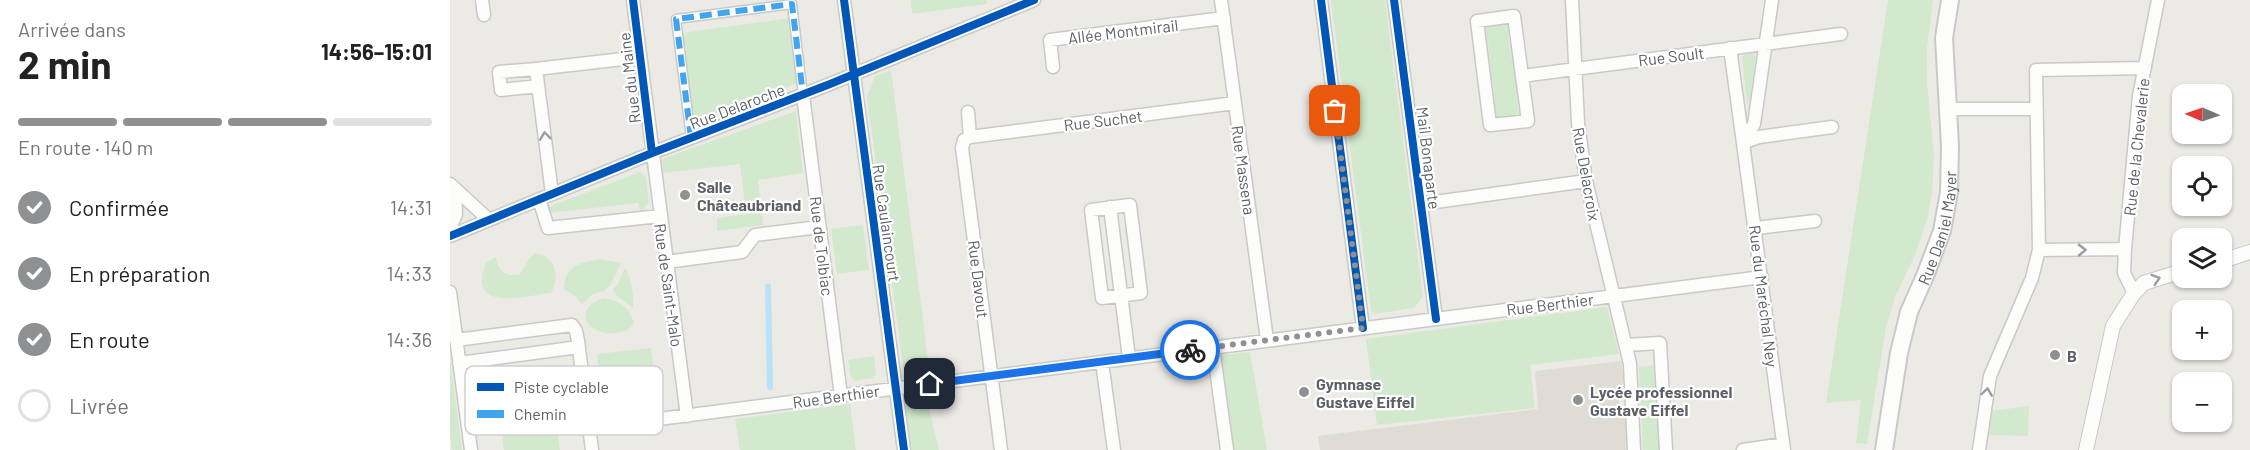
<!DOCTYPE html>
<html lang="fr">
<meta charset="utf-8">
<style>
:root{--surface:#fff;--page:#f6f6f6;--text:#222;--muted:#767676;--line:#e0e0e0;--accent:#8e9092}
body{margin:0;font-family:Barlow,sans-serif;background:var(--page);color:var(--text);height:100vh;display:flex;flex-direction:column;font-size:22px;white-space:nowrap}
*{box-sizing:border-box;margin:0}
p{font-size:20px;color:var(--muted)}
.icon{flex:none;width:33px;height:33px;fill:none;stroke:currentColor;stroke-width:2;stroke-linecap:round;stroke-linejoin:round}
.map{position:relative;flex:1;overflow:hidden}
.side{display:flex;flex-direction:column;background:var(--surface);width:450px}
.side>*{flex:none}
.needle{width:39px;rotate:272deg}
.tools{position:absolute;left:1722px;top:84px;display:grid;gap:12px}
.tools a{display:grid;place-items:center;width:60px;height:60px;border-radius:12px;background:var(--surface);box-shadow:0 2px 4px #0004;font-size:30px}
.pin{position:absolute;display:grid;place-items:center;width:51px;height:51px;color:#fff;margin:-26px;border-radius:12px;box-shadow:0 3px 9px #0006}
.courier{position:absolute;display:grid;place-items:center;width:60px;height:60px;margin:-30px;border:4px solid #1a73e8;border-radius:50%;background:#fff;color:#222;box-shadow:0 2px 8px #0007}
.summary em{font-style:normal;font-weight:700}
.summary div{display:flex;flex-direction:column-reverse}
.summary{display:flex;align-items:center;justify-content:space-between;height:102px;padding:0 18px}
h1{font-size:39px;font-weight:700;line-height:45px}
.bar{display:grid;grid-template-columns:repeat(4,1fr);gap:9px 6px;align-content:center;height:72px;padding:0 18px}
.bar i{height:8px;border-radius:4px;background:var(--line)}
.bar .on{background:var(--accent)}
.bar p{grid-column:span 4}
ol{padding:0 18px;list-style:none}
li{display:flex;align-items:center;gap:18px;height:66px}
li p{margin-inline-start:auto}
li .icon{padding:6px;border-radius:50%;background:var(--accent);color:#fff;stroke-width:4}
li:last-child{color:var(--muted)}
li i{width:33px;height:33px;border:3px solid var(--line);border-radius:50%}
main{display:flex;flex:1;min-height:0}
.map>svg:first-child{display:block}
.education{fill:#dfdcd5}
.green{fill:#d3e9ce}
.water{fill:#b9e1f7}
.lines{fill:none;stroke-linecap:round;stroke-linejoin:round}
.pedestrian-casing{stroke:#c8c9c8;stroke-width:11}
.minor-casing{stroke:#c8c9c8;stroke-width:15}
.tertiary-casing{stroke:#c8c9c8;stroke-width:16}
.secondary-casing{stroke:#c9c9c9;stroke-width:20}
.pedestrian{stroke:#fcfcfb;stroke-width:8}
.minor{stroke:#fcfcfb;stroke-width:12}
.tertiary{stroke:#fcfcfb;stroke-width:14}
.secondary{stroke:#fcfcfb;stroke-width:16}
.quiet{stroke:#40a5ee;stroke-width:6;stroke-dasharray:12 6;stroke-linecap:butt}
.cycleway-casing{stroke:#fff;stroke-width:11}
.cycleway{stroke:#0057b8;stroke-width:8}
.oneway{stroke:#9b9ea1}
.done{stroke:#8e9092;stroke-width:6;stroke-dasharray:0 10.8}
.route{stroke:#1a73e8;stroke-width:8}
.poi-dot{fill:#8e9092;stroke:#fff;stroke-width:2}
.labels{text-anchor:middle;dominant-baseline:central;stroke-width:4.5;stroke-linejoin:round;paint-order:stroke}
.street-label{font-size:16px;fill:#5b6065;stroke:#fff}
.poi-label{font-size:16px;font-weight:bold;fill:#5b6065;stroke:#fff;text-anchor:start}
.key{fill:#fff;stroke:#cecfd1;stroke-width:1.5}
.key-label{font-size:16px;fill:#5b6065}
</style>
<main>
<section class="side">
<div class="summary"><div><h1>2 min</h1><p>Arrivée dans</p></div><em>14:56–15:01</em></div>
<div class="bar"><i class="on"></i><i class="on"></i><i class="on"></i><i></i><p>En route · 140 m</p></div>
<ol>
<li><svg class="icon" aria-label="check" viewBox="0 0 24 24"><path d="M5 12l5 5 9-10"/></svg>Confirmée<p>14:31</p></li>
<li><svg class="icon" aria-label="check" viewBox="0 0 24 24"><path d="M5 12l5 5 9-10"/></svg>En préparation<p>14:33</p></li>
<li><svg class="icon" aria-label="check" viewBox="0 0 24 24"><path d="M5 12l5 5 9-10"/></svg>En route<p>14:36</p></li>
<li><i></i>Livrée</li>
</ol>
</section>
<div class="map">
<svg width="1800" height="450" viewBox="0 0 1800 450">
<rect width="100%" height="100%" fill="#eceae5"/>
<path class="education" d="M1171 361 1174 380 1169 391V411L1175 417 1176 450H870L868 436 1088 409 1085 371Z"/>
<path class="green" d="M461 0H536L537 4 462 14Z
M881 0H935L973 297 964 308 924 314 921 311Z
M1438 0H1483L1477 48V83L1484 154 1482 193 1478 217 1465 255 1446 295 1436 327 1417 444 1406 443 1411 400 1376 403Z
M340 18 348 83 244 125 232 33Z
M1057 24 1061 27V31L1058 32 1061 58H1064L1069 94 1066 95 1068 111 1072 113 1068 116 1047 119 1044 116 1042 99 1045 98 1043 81H1039L1037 69 1041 68 1038 42H1034L1033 30 1036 26Z
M1303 53 1306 58 1299 103 1297 104 1292 58 1295 54Z
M441 70 480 375 459 377 454 373 417 97 425 76Z
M346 111 353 173 308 180 313 225 267 231V218L296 214 290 164 213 173 212 159Z
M190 172 196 177 199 202 191 212 188 203 99 213 98 207Z
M413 225 419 270 387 274 381 229Z
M86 253C106 257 110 277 101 293 74 296 16 313 36 263L46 257C48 271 55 278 70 274L80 257Z
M150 259 171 263 160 286 154 291 143 294 132 304 124 295 114 290C114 265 130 263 150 259Z
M175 268C182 281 184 294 183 308L165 294 163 289 168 284Z
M154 298C170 301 180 308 184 323L178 330C171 331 162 335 155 333 129 327 129 305 154 298Z
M1157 307 1169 354 1080 365 1085 408 927 425 916 339Z
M201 348 207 398 153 404 147 354Z
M800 352 817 450H783L771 355Z
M424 356 426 374 424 378 405 381 401 377 398 360Z
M0 359 12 450H2L0 432Z
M1206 365 1210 450H1193L1189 367Z
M102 382 110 450H54L47 389Z
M476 396 489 450H462L454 400Z
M400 404 406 450H290L285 419Z
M1579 406 1578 436 1538 435 1541 411Z"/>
<path class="water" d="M319 283 321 285 323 388 321 391 317 388 315 285Z"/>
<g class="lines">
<defs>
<path id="pedestrian" d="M241 138 226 19 342 4 353 95"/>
<path id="minor" d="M32 0 34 15
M183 0 237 416
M394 0 454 450
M771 0 817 340
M871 0 913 328
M944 0 986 319
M1122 0 1128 123 1136 181 1180 364 1184 450
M1322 0 1304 124 1293 143 1334 450
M1064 16 1078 121 1040 125 1027 21Z
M1280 48 1293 143 1309 137 1382 127
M603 67 600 40 774 18
M86 69 49 72 51 90 88 86
M1072 76 1391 34
M353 95 391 396
M1497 109H1587
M518 112 520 137 514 140 512 148 551 450
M520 137 785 103
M0 184 39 220
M102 194 86 69 190 57
M89 199 98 228 210 216
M971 204 1136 181
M680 205 691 293 652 298 641 210Z
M660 207 679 358
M1306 228 1365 221
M0 229 6 214 5 189
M0 236 202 153 380 84 584 0
M1589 250 1675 249
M216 262 292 252 305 235 369 227
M0 292 21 450
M1684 293 1674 273 1675 249 1689 96 1708 0
M6 340 122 325 126 331 128 341 142 450
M1176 345 1210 343 1216 450
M763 347 777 450
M652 362 664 450
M9 363 129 347
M139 428 1312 277
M1293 450 1333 444
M1529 450 1540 376 1582 278 1589 250 1586 70 1695 68"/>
<path id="tertiary" d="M1772 261 1800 252
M1636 450 1663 326 1684 293 1694 283 1732 271"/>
<g id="secondary">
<path id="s1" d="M1434 450 1449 353 1459 312 1475 276 1492 231 1499 192 1500 146 1494 38 1500 0"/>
</g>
</defs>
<use href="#pedestrian" class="pedestrian-casing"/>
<use href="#minor" class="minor-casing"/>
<use href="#tertiary" class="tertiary-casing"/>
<use href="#secondary" class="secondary-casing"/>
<use href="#pedestrian" class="pedestrian"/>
<use href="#minor" class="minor"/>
<use href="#tertiary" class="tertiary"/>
<use href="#secondary" class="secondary"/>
<path class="quiet" d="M241 138 226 19 342 4 353 95"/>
<defs>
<path id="cycleway" d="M183 0 202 153
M394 0 454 450
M871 0 913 328
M944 0 986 319
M0 236 202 153 380 84 584 0"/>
</defs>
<use href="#cycleway" class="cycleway-casing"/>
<use href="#cycleway" class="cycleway"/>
</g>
<defs><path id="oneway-chevron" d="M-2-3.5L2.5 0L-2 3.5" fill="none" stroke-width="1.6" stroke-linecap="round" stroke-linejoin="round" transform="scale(1.5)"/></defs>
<g class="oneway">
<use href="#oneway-chevron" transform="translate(95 136) rotate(-97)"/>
<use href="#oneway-chevron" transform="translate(1632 250) rotate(-1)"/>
<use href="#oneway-chevron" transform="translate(1706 279) rotate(-18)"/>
<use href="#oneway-chevron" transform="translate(1537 392) rotate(-82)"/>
</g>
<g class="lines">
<path class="done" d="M740 350 913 328 885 111"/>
<path class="route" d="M480 384 740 350"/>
</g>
<g class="poi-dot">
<circle cx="235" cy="195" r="6"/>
<circle cx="1605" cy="355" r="6"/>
<circle cx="854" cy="392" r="6"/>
<circle cx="1128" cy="400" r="6"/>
</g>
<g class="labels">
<g class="street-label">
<text transform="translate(673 31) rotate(-7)">Allée Montmirail</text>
<text transform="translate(1221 56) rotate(-7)">Rue Soult</text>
<text transform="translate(179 78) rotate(-97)">Rue du Maine</text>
<text transform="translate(287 106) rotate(-21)">Rue Delaroche</text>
<text transform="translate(653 120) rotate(-7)">Rue Suchet</text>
<text transform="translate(1686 147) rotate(-84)">Rue de la Chevalerie</text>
<text transform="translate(979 158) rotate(83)">Mail Bonaparte</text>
<text transform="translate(794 170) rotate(82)">Rue Massena</text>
<text transform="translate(1137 174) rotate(80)">Rue Delacroix</text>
<text transform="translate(437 223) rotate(82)">Rue Caulaincourt</text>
<text stroke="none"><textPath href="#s1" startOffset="230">Rue Daniel Mayer</textPath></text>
<text transform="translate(372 246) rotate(83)">Rue de Tolbiac</text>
<text transform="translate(529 279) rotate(83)">Rue Davout</text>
<text transform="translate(219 285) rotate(82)">Rue de Saint-Malo</text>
<text transform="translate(1314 296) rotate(83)">Rue du Maréchal Ney</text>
<text transform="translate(1100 304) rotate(-7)">Rue Berthier</text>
<text transform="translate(386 396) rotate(-8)">Rue Berthier</text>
</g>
<g class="poi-label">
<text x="247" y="186">Salle<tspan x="247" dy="18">Châteaubriand</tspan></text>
<text x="1617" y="355">B</text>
<text x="866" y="383">Gymnase<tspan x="866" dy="18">Gustave Eiffel</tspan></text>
<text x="1140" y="391">Lycée professionnel<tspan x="1140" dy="18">Gustave Eiffel</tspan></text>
</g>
</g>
<rect x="15" y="366" width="198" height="69" rx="9" class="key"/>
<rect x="27" y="383" width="27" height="8" fill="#0057b8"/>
<rect x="27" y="410" width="27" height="8" fill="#40a5ee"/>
<g class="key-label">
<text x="64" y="393">Piste cyclable</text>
<text x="64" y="420">Chemin</text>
</g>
</svg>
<div class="tools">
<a><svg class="needle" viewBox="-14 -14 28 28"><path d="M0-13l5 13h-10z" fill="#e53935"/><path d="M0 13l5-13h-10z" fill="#767676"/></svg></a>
<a><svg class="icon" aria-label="locate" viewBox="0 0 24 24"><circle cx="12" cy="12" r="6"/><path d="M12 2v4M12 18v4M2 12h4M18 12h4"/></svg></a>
<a><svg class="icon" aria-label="layers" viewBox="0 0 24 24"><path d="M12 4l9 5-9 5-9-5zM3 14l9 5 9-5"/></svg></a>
<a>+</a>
<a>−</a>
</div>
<div class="pin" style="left:885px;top:111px;background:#ea580c"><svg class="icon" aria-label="bag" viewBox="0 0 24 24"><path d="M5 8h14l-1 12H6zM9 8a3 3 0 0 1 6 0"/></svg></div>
<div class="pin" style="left:480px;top:384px;background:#1f2937"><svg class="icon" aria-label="home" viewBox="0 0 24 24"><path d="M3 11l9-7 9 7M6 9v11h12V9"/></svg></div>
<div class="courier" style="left:740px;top:350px"><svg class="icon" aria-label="bike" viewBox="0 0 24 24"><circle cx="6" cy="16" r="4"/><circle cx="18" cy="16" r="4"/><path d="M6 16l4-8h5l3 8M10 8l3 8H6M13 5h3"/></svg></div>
</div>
</main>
